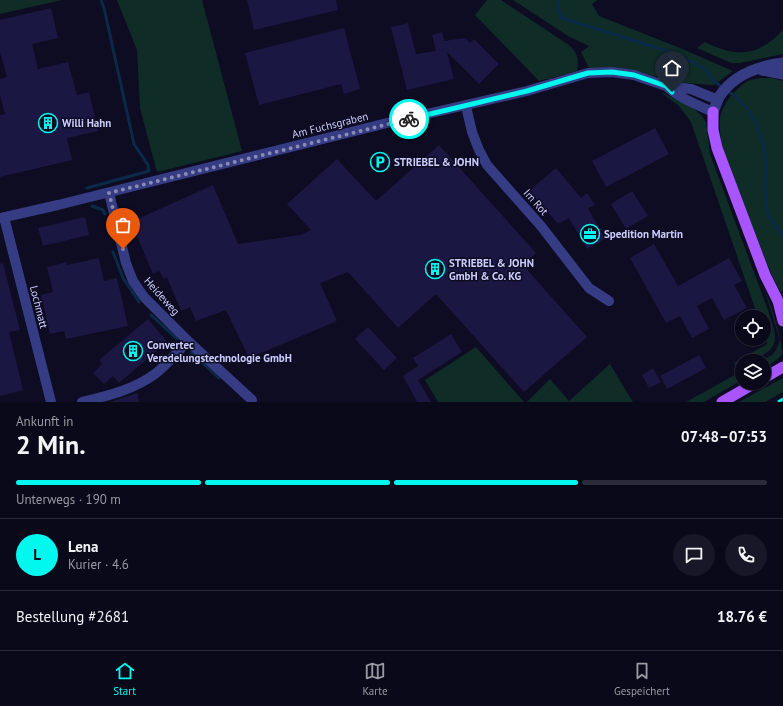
<!DOCTYPE html>
<html lang="de">
<meta charset="utf-8">
<style>
:root{--surface:#0a091a;--page:#181727;--text:#f1f3f6;--muted:#999aa2;--line:#2a2a39;--accent:#00f8ef}
body{margin:0;font-family:"PT Sans",sans-serif;background:var(--page);color:var(--text);height:100vh;display:flex;flex-direction:column;font-size:15px;white-space:nowrap}
*{box-sizing:border-box;margin:0}
p{font-size:13px;color:var(--muted)}
.icon{flex:none;width:22px;height:22px;fill:none;stroke:currentColor;stroke-width:2;stroke-linecap:round;stroke-linejoin:round}
.map{position:relative;height:402px;overflow:hidden}
.panel{display:flex;flex-direction:column;background:var(--surface);flex:1}
.panel>*{flex:none}
.buttons{position:absolute;left:735px;top:310px;display:grid;gap:8px}
.buttons a{display:grid;place-items:center;width:36px;height:36px;border-radius:50%;background:var(--surface);box-shadow:0 1px 3px #0004,0 0 0 1px var(--line);font-size:20px}
.pin{position:absolute;display:grid;place-items:center;width:34px;height:34px;color:#fff;margin:-41px -17px;border-radius:50% 50% 50% 0;rotate:-45deg;box-shadow:0 0 4px #0007}
.pin .icon{rotate:45deg}
.courier{position:absolute;display:grid;place-items:center;width:40px;height:40px;margin:-20px;border:3px solid #00f8ef;border-radius:50%;background:#fff;color:#222;box-shadow:0 1px 5px #0007}
.head em{font-style:normal;font-weight:700}
.head div{display:flex;flex-direction:column-reverse}
.head{display:flex;align-items:center;justify-content:space-between;height:68px;padding:0 16px}
h1{font-size:26px;font-weight:700;line-height:30px}
.bar{display:grid;grid-template-columns:repeat(4,1fr);gap:6px 4px;align-content:center;height:48px;padding:0 16px}
.bar i{height:5px;border-radius:3px;background:var(--line)}
.bar .selected{background:var(--accent)}
.bar p{grid-column:span 4}
.line{display:flex;align-items:center;gap:10px;padding:0 16px;border-top:1px solid var(--line)}
.line div{flex:1}
.round{display:grid;place-items:center;flex:none;width:42px;height:42px;border-radius:21px;background:var(--page)}
.dock{display:flex;justify-content:space-around;align-items:center;height:56px;border-top:1px solid var(--line);background:var(--surface);font-size:11px;color:var(--muted)}
.dock a{display:grid;justify-items:center;gap:2px}
.dock .selected{color:var(--accent)}
.map>svg:first-child{display:block}
.green{fill:#0f2c27}
.lines{fill:none;stroke-linecap:round;stroke-linejoin:round}
.stream{stroke:#0a2a48;stroke-width:3}
.building{fill:#1a1743}
.minor{stroke:#353c83;stroke-width:10}
.tertiary{stroke:#353c83;stroke-width:11}
.primary{stroke:#a854ff;stroke-width:11}
.rail{stroke:#00f8ef;stroke-width:3;stroke-dasharray:6 5;stroke-linecap:butt}
.done{stroke:#8a8ab2;stroke-width:4;stroke-dasharray:0 7.2}
.route{stroke:#00f8ef;stroke-width:5}
.labels{text-anchor:middle;dominant-baseline:central;stroke-width:3;stroke-linejoin:round;paint-order:stroke}
.poi-label{font-size:11px;font-weight:bold;fill:#cdceff;stroke:#0d0c22;text-anchor:start}
.street-label{font-size:11px;fill:#cdceff;stroke:#0d0c22}
</style>
<div class="map">
<svg width="783" height="402" viewBox="0 0 783 402">
<rect width="100%" height="100%" fill="#0d0c22"/>
<path class="green" d="M0 0H62L0 14Z
M117 0H202L242 151 157 172 140 108 137 50Z
M487 0H501L569 45C578 54 579 58 577 71L539 81 475 15Z
M513 0H597L592 4 599 16 680 48 733 71 714 85H711L688 83 685 84 633 70 589 68 581 52 589 46 568 36Z
M783 30V54L740 63H731L697 48 705 42C737 58 757 57 783 30Z
M760 78H772L783 81V292L780 291C766 265 756 237 745 210 735 185 717 146 720 119 721 105 736 88 748 81 752 79 756 79 760 78Z
M659 91 693 108 702 116 706 122 710 154 769 313C774 331 782 345 763 355 755 360 751 361 742 361V367L737 370 734 363 767 344 764 334V317H758L691 122 679 106Z
M764 288C770 302 783 341 782 354 778 360 770 364 764 368V361H761L772 355 776 350 780 340Z
M476 347 524 402H438L425 380Z
M610 364 633 402H527L550 379 569 401Z
M742 371V380L704 402H686Z
M783 378V392L765 402H739Z"/>
<g class="lines">
<path class="stream" d="M558 0V10L562 18 664 50 686 59 706 70 715 82 736 97 747 108 754 119 763 143 766 163 765 183 767 211 771 220 783 236
M87 188 149 171 148 165 134 144 104 8 101 0
M92 206 103 210 105 214
M113 252 123 278 139 302
M151 315 177 339
M191 352 219 378"/>
</g>
<path class="building" d="M247 0H336L338 10 254 30Z
M51 8 58 38 32 44 38 69 68 62 77 95 89 92 98 131 67 138 72 160 0 177V115L5 114 0 95V79L7 77 0 52V20Z
M408 23 416 54 436 51 432 35 442 32 444 41 465 38 470 43 474 39 499 64 479 84 447 52 454 79 407 90 391 27Z
M344 28 360 89 344 94 341 84 259 105 245 53Z
M655 128 669 154 606 187 592 161Z
M439 145 536 253 523 265 587 337 524 392 436 294 398 328 348 272 320 283 337 321 249 358 226 310 196 321 190 307 181 311 167 277 164 279 159 271 153 274 131 222 213 185 238 244 300 235 311 230 287 204 337 159 376 201Z
M556 168 581 198 587 193 595 205 588 208 605 239 587 249 569 218 558 224 529 191Z
M632 191 648 216 626 229 611 204Z
M85 217 89 235 43 246 38 228Z
M654 244 678 286 729 258 742 281 734 285 747 308 724 320 712 298 697 306 709 329 692 338 680 316 666 323 630 258Z
M99 258 104 281 117 278 128 326 66 339 64 331 50 334 41 295 53 292 47 267 67 262V265Z
M3 263 20 330 9 332 23 390 0 396V264Z
M148 319 167 342 119 383 113 376 104 384 93 373 102 364 99 360Z
M368 327 397 358 384 370 355 339Z
M451 334 462 352 418 380 431 402H417L403 376 418 366 413 358Z
M699 355 706 368 667 389 660 376Z
M653 368 661 382 649 388 642 375Z
M137 393 139 402H110Z"/>
<g class="lines">
<path class="minor" d="M667 87C680 98 697 105 713 112
M466 106 472 132 479 150 487 165 541 226 589 288 609 301
M109 193 126 263 133 281 144 297 188 341 252 400
M4 217 51 402
M0 218 58 205 383 124 527 91 588 73 612 72 634 75 666 86 691 89 718 100
M82 402C107 396 133 390 155 374 167 365 177 352 188 341"/>
<path class="tertiary" d="M762 70 783 74
M713 112C715 107 717 102 719 97 733 75 758 66 783 63"/>
<path class="primary" d="M713 112V130L717 148 765 275 778 301 783 321
M764 378 783 367
M722 402 755 383"/>
<path class="rail" d="M778 402 783 399"/>
</g>
<g class="lines">
<path class="done" d="M123 249 109 193 409 119"/>
<path class="route" d="M409 119 527 91 588 73 612 72 634 75 666 86 672 92"/>
</g>
<defs>
<symbol id="building-ring" viewBox="-11 -11 22 22"><circle r="9.5" fill="#0d0c22" stroke="#00f8ef" stroke-width="1.5"/><path d="M-4-6H4V6H1V3H-1V6H-4ZM-2.5-4.3h1.7v1.8h-1.7ZM.8-4.3h1.7v1.8H.8ZM-2.5-1h1.7V.8h-1.7ZM.8-1h1.7V.8H.8Z" fill="#00f8ef"/></symbol>
<symbol id="parking-ring" viewBox="-11 -11 22 22"><circle r="9.5" fill="#0d0c22" stroke="#00f8ef" stroke-width="1.5"/><path d="M-3.5-5.5H1a3.5 3.5 0 0 1 0 7H-1V5.5H-3.5ZM-1-3.4V-.6H.8a1.4 1.4 0 0 0 0-2.8Z" fill="#00f8ef"/></symbol>
<symbol id="office-ring" viewBox="-11 -11 22 22"><circle r="9.5" fill="#0d0c22" stroke="#00f8ef" stroke-width="1.5"/><path d="M-6-3h4V-5.5h4V-3h4V5H-6ZM-1-4.5V-3h2v-1.5ZM-6 0V1H6V0Z" fill="#00f8ef"/></symbol>
</defs>
<g fill-rule="evenodd">
<use href="#building-ring" x="37" y="112" width="22" height="22"/>
<use href="#parking-ring" x="369" y="151" width="22" height="22"/>
<use href="#office-ring" x="579" y="223" width="22" height="22"/>
<use href="#building-ring" x="424" y="258" width="22" height="22"/>
<use href="#building-ring" x="122" y="340" width="22" height="22"/>
</g>
<g class="labels">
<g class="poi-label">
<text x="62" y="123">Willi Hahn</text>
<text x="394" y="162">STRIEBEL &amp; JOHN</text>
<text x="604" y="234">Spedition Martin</text>
<text x="449" y="263">STRIEBEL &amp; JOHN<tspan x="449" dy="13">GmbH &amp; Co. KG</tspan></text>
<text x="147" y="345">Convertec<tspan x="147" dy="13">Veredelungstechnologie GmbH</tspan></text>
</g>
<g class="street-label">
<text transform="translate(330 125) rotate(-14)">Am Fuchsgraben</text>
<text transform="translate(536 202) rotate(48)">Im Rot</text>
<text transform="translate(162 296) rotate(48)">Heideweg</text>
<text transform="translate(39 307) rotate(76)">Lochmatt</text>
</g>
</g>
</svg>
<div class="buttons">
<a><svg class="icon" aria-label="locate" viewBox="0 0 24 24"><circle cx="12" cy="12" r="6"/><path d="M12 2v4M12 18v4M2 12h4M18 12h4"/></svg></a>
<a><svg class="icon" aria-label="layers" viewBox="0 0 24 24"><path d="M12 4l9 5-9 5-9-5zM3 14l9 5 9-5"/></svg></a>
</div>
<div class="pin" style="left:123px;top:249px;background:#ea580c"><svg class="icon" aria-label="bag" viewBox="0 0 24 24"><path d="M5 8h14l-1 12H6zM9 8a3 3 0 0 1 6 0"/></svg></div>
<div class="pin" style="left:672px;top:92px;background:#1f2937"><svg class="icon" aria-label="home" viewBox="0 0 24 24"><path d="M3 11l9-7 9 7M6 9v11h12V9"/></svg></div>
<div class="courier" style="left:409px;top:119px"><svg class="icon" aria-label="bike" viewBox="0 0 24 24"><circle cx="6" cy="16" r="4"/><circle cx="18" cy="16" r="4"/><path d="M6 16l4-8h5l3 8M10 8l3 8H6M13 5h3"/></svg></div>
</div>
<section class="panel">
<div class="head"><div><h1>2 Min.</h1><p>Ankunft in</p></div><em>07:48–07:53</em></div>
<div class="bar"><i class="selected"></i><i class="selected"></i><i class="selected"></i><i></i><p>Unterwegs · 190 m</p></div>
<div class="line" style="height:72px"><b class="round" style="background:var(--accent);color:#111">L</b><div><b>Lena</b><p>Kurier · 4.6</p></div><a class="round"><svg class="icon" aria-label="chat" viewBox="0 0 24 24"><path d="M4 5h16v11H9l-5 4z"/></svg></a><a class="round"><svg class="icon" aria-label="phone" viewBox="0 0 24 24"><path d="M5 4h4l2 5-3 2q2 4 5 5l2-3 5 2v4C11 20 4 13 5 4z"/></svg></a></div>
<div class="line" style="height:52px"><div>Bestellung #2681</div><b>18.76 €</b></div>
</section>
<nav class="dock">
<a class="selected"><svg class="icon" aria-label="home" viewBox="0 0 24 24"><path d="M3 11l9-7 9 7M6 9v11h12V9"/></svg>Start</a>
<a><svg class="icon" aria-label="map" viewBox="0 0 24 24"><path d="M3 6l6-2 6 2 6-2v14l-6 2-6-2-6 2zM9 4v14M15 6v14"/></svg>Karte</a>
<a><svg class="icon" aria-label="saved" viewBox="0 0 24 24"><path d="M7 4h10v16l-5-4-5 4z"/></svg>Gespeichert</a>
</nav>
